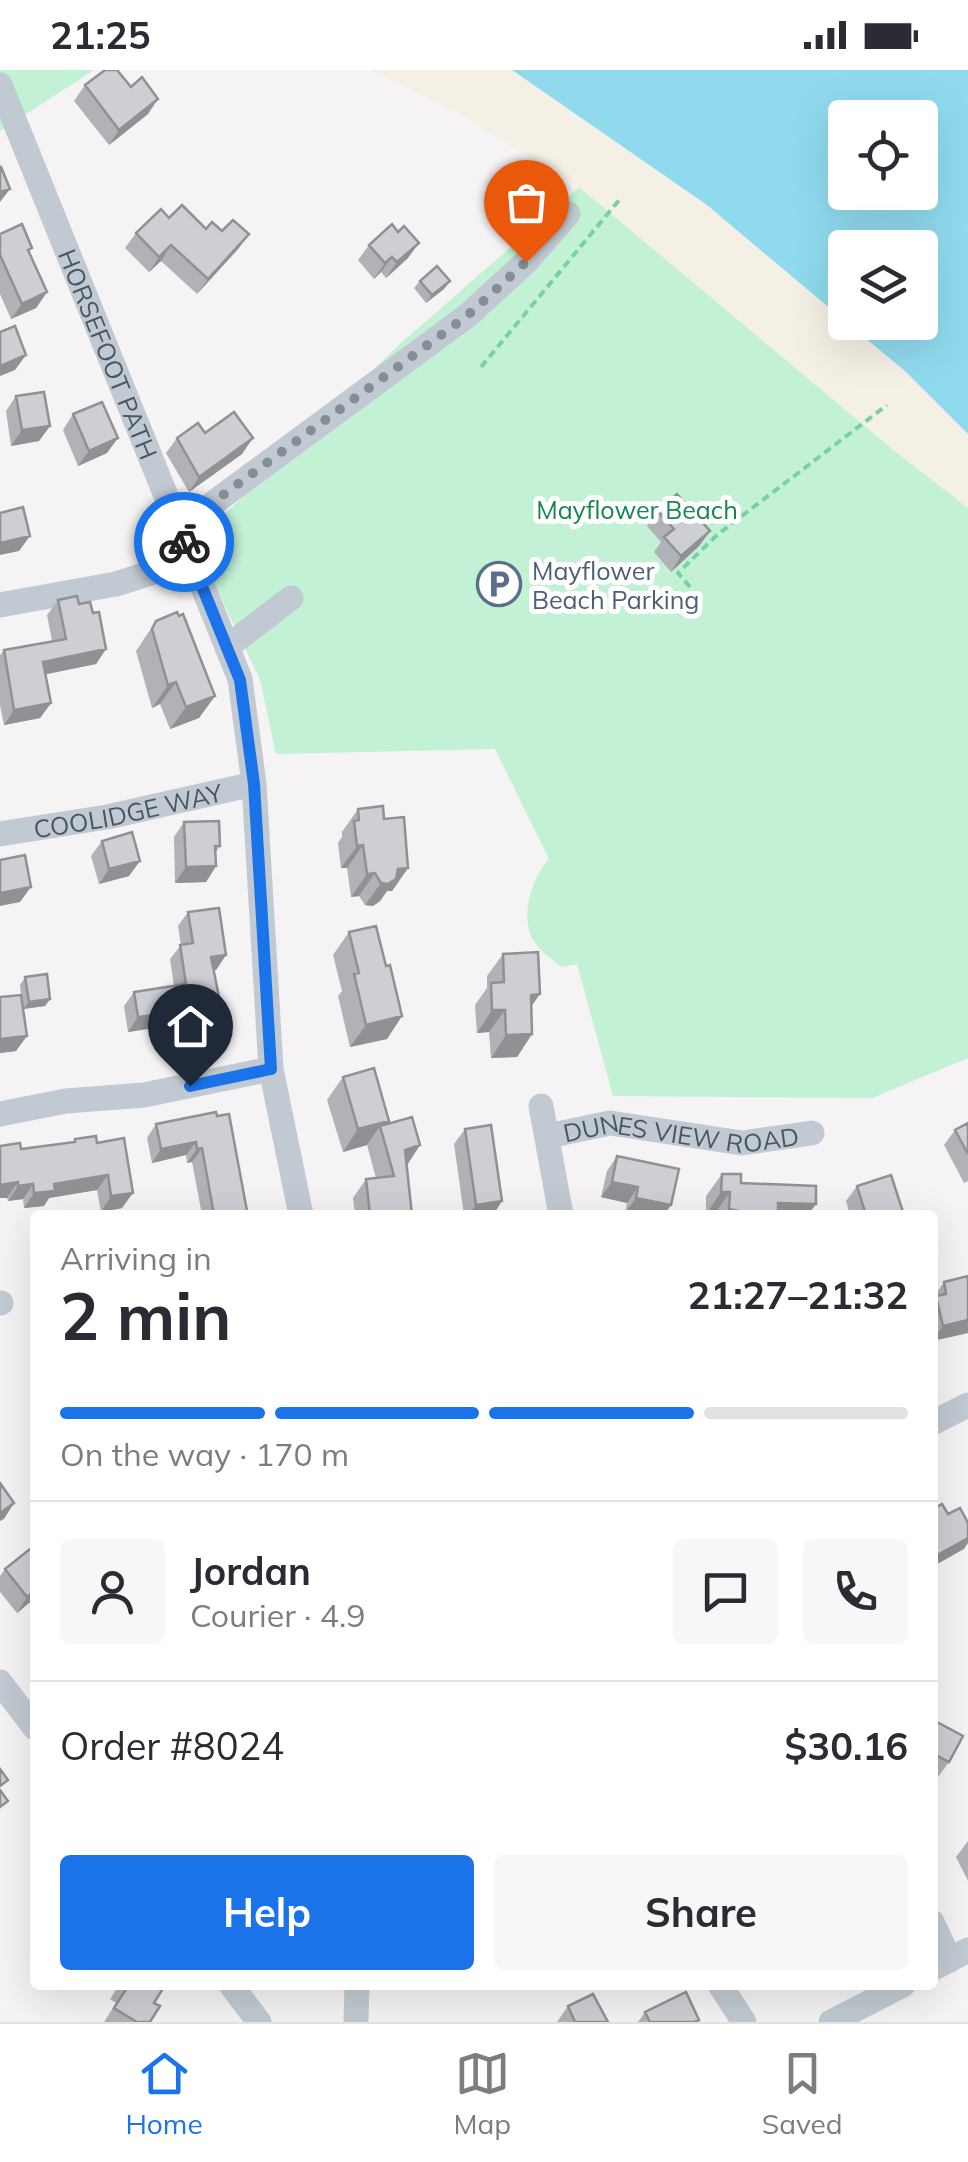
<!DOCTYPE html>
<meta charset="utf-8">
<style>
:root{--surface:#fff;--page:#f7f7f7;--text:#2b2b33;--muted:#7c7c81;--line:#e1e1e2;--accent:#1a73e8}
body{margin:0;font-family:Mulish,sans-serif;background:var(--page);color:var(--text);height:100vh;display:flex;flex-direction:column;font-size:38px;white-space:nowrap}
*{box-sizing:border-box;margin:0}
p{font-size:32px;color:var(--muted)}
.icon{flex:none;width:55px;height:55px;fill:none;stroke:currentColor;stroke-width:2;stroke-linecap:round;stroke-linejoin:round}
.map{position:relative;flex:1;overflow:hidden}
.details{position:absolute;left:30px;top:1140px;width:908px;height:780px;display:flex;flex-direction:column;background:var(--surface);border-radius:10px;box-shadow:0 10px 40px #0002}
.details>*{flex:none}
.controls{position:absolute;left:828px;top:30px;display:grid;gap:20px}
.controls a{display:grid;place-items:center;width:110px;height:110px;border-radius:10px;background:var(--surface);box-shadow:0 10px 40px #0002;font-size:50px}
.pin{position:absolute;display:grid;place-items:center;width:85px;height:85px;color:#fff;margin:-102px -42px;border-radius:50% 50% 50% 0;rotate:-45deg;box-shadow:0 0 10px #0007}
.pin .icon{rotate:45deg}
.courier{position:absolute;display:grid;place-items:center;width:100px;height:100px;margin:-50px;border:8px solid #1a73e8;border-radius:50%;background:#fff;color:#222;box-shadow:0 2px 12px #0007}
.summary em{font-style:normal;font-weight:700}
.summary div{display:flex;flex-direction:column-reverse}
.summary{display:flex;align-items:center;justify-content:space-between;height:170px;padding:0 30px}
h1{font-size:65px;font-weight:700;line-height:75px}
.bar{display:grid;grid-template-columns:repeat(4,1fr);gap:15px 10px;align-content:center;height:120px;padding:0 30px}
.bar i{height:12px;border-radius:8px;background:var(--line)}
.bar .active{background:var(--accent)}
.bar p{grid-column:span 4}
.line{display:flex;align-items:center;gap:25px;padding:0 30px;border-top:2px solid var(--line)}
.line div{flex:1}
.round{display:grid;place-items:center;flex:none;width:105px;height:105px;border-radius:10px;background:var(--page)}
.cta{display:flex;gap:20px;margin-top:auto;padding:20px 30px}
.cta a{flex:1;height:115px;border-radius:10px;background:var(--accent);color:#fff;font-size:40px;font-weight:700;line-height:115px;text-align:center}
.cta a+a{background:var(--page);color:var(--text)}
.status{display:flex;justify-content:space-between;align-items:center;height:70px;padding:0 50px;background:var(--surface);direction:ltr}
.status svg{height:28px;fill:currentColor}
.tab-bar{display:flex;justify-content:space-around;align-items:center;height:140px;border-top:2px solid var(--line);background:var(--surface);font-size:28px;color:var(--muted)}
.tab-bar a{display:grid;justify-items:center;gap:5px}
.tab-bar .active{color:var(--accent)}
.map>svg:first-child{display:block}
.green{fill:#c3f1d5;fill-rule:evenodd}
.sand{fill:#f5f0e5;fill-rule:evenodd}
.water{fill:#90daee;fill-rule:evenodd}
.lines{fill:none;stroke-linecap:round;stroke-linejoin:round}
.path{stroke:#7ad0a6;stroke-width:4;stroke-dasharray:8 5;stroke-linecap:butt}
.minor{stroke:#c1cad2;stroke-width:25}
.wall{fill:#b0b2b7}
.shaded-wall{fill:#909195}
.building{fill:#cdcfd5;stroke:#909195;stroke-width:2.5}
.done{stroke:#868d94;stroke-width:10;stroke-dasharray:0 18}
.route{stroke:#1a73e8;stroke-width:12}
.labels{text-anchor:middle;dominant-baseline:central;stroke-width:10;stroke-linejoin:round;paint-order:stroke}
.street-label{font-size:25px;fill:#4a5661;stroke:#fff}
.park-label{font-size:25px;fill:#17864f;stroke:#fff}
.service-label{font-size:25px;fill:#4e5e75;stroke:#fff;text-anchor:start}
</style>
<div class="status"><b>21:25</b><svg viewBox="0 0 49 12"><path d="M0 12V9h3v3zM5 12V6h3v6zM10 12V3h3v9zM15 12V0h3v12zM26 1h20v11H26zM47 4h2v5h-2z"/></svg></div>
<div class="map">
<svg width="968" height="1952" viewBox="0 0 968 1952">
<rect width="100%" height="100%" fill="#f5f3f3"/>
<path class="green" d="M0 0H94L0 61Z
M660 0 845 122 862 123 968 214V988L872 1028 613 1026 577 894 561 897C553 890 542 883 536 874 518 851 531 809 549 789L495 679 276 684 260 610 195 473 400 274 576 120ZM845 178H920V252H845Z"/>
<path class="sand" d="M370 0H713L845 122 862 123 968 214V438L897 383 580 118 455 41ZM845 178H920V252H845Z"/>
<path class="water" d="M512 0H968V364L905 301 847 253 920 252V178H845V251L707 135ZM845 48H920V122H845Z"/>
<g class="lines">
<path class="path" d="M481 297 620 129
M690 517 678 503 717 465 887 335"/>
<g class="minor">
<path id="s1" d="M0 15 240 609 254 714 271 999 301 1145"/>
<path d="M178 459 467 246 526 192 568 144"/>
<path d="M0 535 116 514 191 490"/>
<path d="M227 577 291 528"/>
<path id="s2" d="M0 764 107 747 254 714"/>
<path d="M541 1036 561 1145"/>
<path d="M0 1044 66 1031 144 1025 271 999"/>
<path id="s3" d="M548 1066 610 1053 742 1073 812 1063"/>
<path d="M0 1233H1"/>
<path d="M932 1353 968 1335"/>
<path d="M0 1612 35 1658"/>
<path d="M932 1852 950 1890"/>
<path d="M932 1899 968 1880"/>
<path d="M231 1915 259 1952"/>
<path d="M720 1915 744 1952"/>
<path d="M356 1952 357 1915"/>
<path d="M831 1952 903 1915"/>
</g>
</g>
<path class="wall" d="M85 15 131 17 148 44 109 75 74 31Z
M169 148 206 159 249 164 238 179 197 224 161 191 149 202 125 178 136 163Z
M0 164 32 178 29 182 47 222 36 238 11 249 0 224Z
M369 175 408 188 386 208 381 202 374 209 358 190Z
M420 211H450L444 219 426 233 414 218Z
M16 326 50 356 39 371 11 376 6 341Z
M73 344 107 383 78 396 63 360Z
M205 363 242 384 189 422 166 383 177 368Z
M658 441 710 461 699 476 671 502 654 482 661 472 647 456Z
M58 530 79 534 93 543 106 579 96 594 45 604 51 633 40 648 4 655 0 635V585L4 580 52 571 47 545Z
M156 551 215 626 199 648 170 659 160 634 152 638 136 581Z
M358 739 384 749 408 798 392 821H387L380 831 373 836 365 835 359 826 351 827 347 798H341L338 773 342 767V762Z
M184 752 220 776 216 782V796L206 812 175 813 174 767Z
M102 771 129 806 99 814 91 786Z
M188 842 226 885 216 900H214L223 947 213 961 163 971 160 957 128 962 124 936 134 922 174 916 170 889 181 875 178 856Z
M349 862 386 896 402 946 387 969 350 977 338 926 342 921 333 885Z
M503 884 531 936 532 964 517 987 491 988 489 962 477 963 475 935 487 918V906Z
M25 907 50 929 45 936 23 939 16 981 0 983V927L21 925 20 915Z
M343 1007 389 1051 386 1055 420 1075 407 1095 412 1145H355L353 1128 366 1109 376 1108 367 1075 343 1082 327 1030Z
M216 1042 247 1141 244 1145H202L192 1092 187 1093 186 1085 152 1093 147 1068 156 1054Z
M968 1053V1111L964 1113 944 1075 955 1060Z
M465 1059 502 1131 493 1145H464L454 1074Z
M75 1069 97 1073 122 1138 101 1142 97 1120 49 1128 44 1136 24 1138 23 1129 8 1131 7 1128H0V1076L21 1079 72 1073Z
M617 1086 671 1135 664 1145H635L625 1143 627 1133 601 1127 607 1101Z
M722 1104 741 1113 808 1145H706V1126Z
M857 1116 904 1145H850L846 1131Z
M968 1206V1263L932 1271 933 1228 944 1212Z
M5 1499 35 1528 17 1543 0 1522V1506Z
M932 1659 949 1692 938 1707 932 1704Z
M968 1771V1811L956 1787Z
M119 1915H165L154 1933 150 1952H104L116 1933 110 1929Z
M568 1936 608 1952H557Z
M645 1942 698 1952H638Z"/>
<path class="shaded-wall" d="M158 29 148 44 109 75 119 60Z
M10 119 0 132V122Z
M249 164 238 179 197 224 208 209Z
M419 173 408 188 386 208 397 192Z
M171 175 161 191 149 202 159 187Z
M392 187 381 202 374 209 385 193Z
M450 211 444 219 426 233 432 225Z
M47 222 36 238 11 249 22 234Z
M26 285 15 300 0 306V296Z
M50 356 39 371 11 376 22 360Z
M118 368 107 383 78 396 89 381Z
M253 368 242 384 189 422 199 407Z
M710 461 699 476 671 502 681 486Z
M30 466 19 481 0 485V473Z
M106 579 96 594 33 607 43 592Z
M176 612 160 634 152 638 168 615Z
M215 626 199 648 170 659 186 637Z
M51 633 40 648 4 655 14 640Z
M363 775 347 798H341L357 776Z
M140 791 129 806 99 814 109 799Z
M216 796 206 812 175 813 186 797Z
M408 798 392 821H387L380 831 373 836 365 835 381 813 398 799Z
M375 803 359 826 351 827 367 804Z
M31 817 20 832 0 836V823Z
M226 885 216 900 201 902 211 887Z
M540 924 524 947 531 925Z
M50 929 45 936 23 939 29 932Z
M492 940H505L489 962 477 963Z
M170 943 160 957 128 962 138 947Z
M402 946 387 969 350 977 366 955Z
M223 947 213 961 163 971 173 957Z
M532 964 517 987 491 988 506 965Z
M27 966 16 981 0 983V969Z
M389 1051 381 1061 380 1056 367 1075 343 1082 358 1059Z
M196 1072 186 1085 152 1093 161 1079Z
M420 1075 407 1095 405 1080Z
M202 1078 192 1092 187 1093 197 1079Z
M108 1105 97 1120 49 1128 44 1136 24 1138 34 1123 54 1114Z
M18 1112 7 1128H0V1115Z
M612 1112 638 1117 627 1133 601 1127Z
M33 1114 23 1129 8 1131 18 1116Z
M721 1122H730L714 1145H706Z
M133 1123 122 1138 101 1142 111 1126Z
M636 1128 671 1135 664 1145H635L625 1143Z
M502 1131 493 1145H469L476 1135Z
M778 1133 816 1134 808 1145H770Z
M729 1139 757 1145H725Z
M968 1250V1263L932 1271 943 1256Z
M14 1433 4 1449 0 1451V1443Z
M968 1468V1473L964 1479 932 1497V1488Z
M35 1521V1528L17 1543 27 1527Z"/>
<path class="building" d="M105 0H117L131 17 142 7 158 29 119 60 85 15Z
M1 97 10 119 0 122V98Z
M182 135 206 159 212 152 222 161 233 150 249 164 208 209 171 175 159 187 136 163 161 139 169 148Z
M22 154 32 178 28 180 47 222 22 234 0 185V164Z
M392 154 398 162 404 156 419 173 397 192 392 187 385 193 369 175Z
M437 196 450 211 432 225 420 211Z
M15 256 26 285 0 296V262Z
M44 322 50 356 22 360 16 326Z
M102 332 118 368 89 381 73 344Z
M234 342 253 368 199 407 177 368 198 353 205 363Z
M677 424 710 461 681 486 664 467 674 459 658 441Z
M23 437 30 466 0 473V443Z
M77 526 79 534 90 532 93 543 99 542 106 579 43 592 51 633 14 640 4 580 66 569 58 530Z
M177 542 179 546 183 544 215 626 186 637 176 612 168 615 152 559 156 551Z
M383 736 384 749 404 747 408 798 398 799 396 809 388 814 381 813 375 803 367 804 363 775 357 776 354 751 359 750 358 739Z
M219 751 220 776H215L216 796 186 797 184 752Z
M132 762 140 791 109 799 102 771Z
M25 785 31 817 0 823V790Z
M219 838 226 885 211 887 223 947 173 957 170 943 138 947 134 922 186 914 180 875 193 873 188 842Z
M376 856 386 896 390 895 402 946 366 955 354 904 359 903 349 862Z
M538 882 540 924 531 925 532 964 506 965 505 940H492L491 913 504 912 503 884Z
M47 904 50 929 29 932 25 907Z
M21 925 27 966 0 969V927Z
M374 998 389 1051 358 1059 343 1007Z
M216 1042 217 1046 229 1044 247 1141 225 1145H214L202 1078 197 1079 196 1072 161 1079 156 1054Z
M412 1047 420 1075 405 1080 412 1145H370L366 1109 394 1106 380 1056Z
M968 1053V1084L955 1060Z
M491 1055 502 1131 476 1135 465 1059Z
M96 1066 97 1073 124 1068 133 1123 111 1126 108 1105 54 1114 55 1121 34 1123 33 1114 18 1116V1112L0 1115V1076L20 1073 21 1079 75 1072V1069Z
M617 1086 679 1099 671 1135 636 1128 638 1117 612 1112Z
M722 1104H741V1113L816 1116V1134L778 1133V1145H757L729 1139 730 1122H721Z
M891 1105 904 1145H866L857 1116Z
M968 1206V1250L943 1256 936 1226 946 1224 944 1212Z
M0 1413 14 1433 0 1443Z
M942 1434 948 1444 960 1438 968 1453V1468L932 1488V1440Z
M35 1475V1521L27 1527 5 1499Z
M937 1652 963 1666 949 1692 932 1683V1660Z
M0 1699 8 1710 0 1716Z
M0 1720 8 1731 0 1737Z
M122 1915H165L154 1933 160 1936 150 1952H137L114 1938 127 1918Z
M686 1922 699 1950 694 1952H650L645 1942Z
M593 1924 608 1952H575L568 1936Z"/>
<g class="lines">
<path class="done" d="M184 472 178 458 467 246 526 192"/>
<path class="route" d="M184 472 240 610 254 714 271 999 190 1016"/>
</g>
<defs>
<symbol id="parking-ring" viewBox="-11 -11 22 22"><circle r="9.5" fill="#fff" stroke="#5c6f8a" stroke-width="1.5"/><path d="M-3.5-5.5H1a3.5 3.5 0 0 1 0 7H-1V5.5H-3.5ZM-1-3.4V-.6H.8a1.4 1.4 0 0 0 0-2.8Z" fill="#5c6f8a"/></symbol>
</defs>
<g fill-rule="evenodd">
<use href="#parking-ring" x="474" y="489" width="50" height="50"/>
</g>
<g class="labels">
<g class="street-label">
<text stroke="none"><textPath href="#s1" startOffset="290">HORSEFOOT PATH</textPath></text>
<text stroke="none"><textPath href="#s2" startOffset="130">COOLIDGE WAY</textPath></text>
<text stroke="none"><textPath href="#s3" startOffset="135">DUNES VIEW ROAD</textPath></text>
</g>
<g class="park-label">
<text x="637" y="439">Mayflower Beach</text>
</g>
<g class="service-label">
<text x="532" y="500">Mayflower<tspan x="532" dy="29">Beach Parking</tspan></text>
</g>
</g>
</svg>
<div class="controls">
<a><svg class="icon" aria-label="locate" viewBox="0 0 24 24"><circle cx="12" cy="12" r="6"/><path d="M12 2v4M12 18v4M2 12h4M18 12h4"/></svg></a>
<a><svg class="icon" aria-label="layers" viewBox="0 0 24 24"><path d="M12 4l9 5-9 5-9-5zM3 14l9 5 9-5"/></svg></a>
</div>
<div class="pin" style="left:526px;top:192px;background:#ea580c"><svg class="icon" aria-label="bag" viewBox="0 0 24 24"><path d="M5 8h14l-1 12H6zM9 8a3 3 0 0 1 6 0"/></svg></div>
<div class="pin" style="left:190px;top:1016px;background:#1f2937"><svg class="icon" aria-label="home" viewBox="0 0 24 24"><path d="M3 11l9-7 9 7M6 9v11h12V9"/></svg></div>
<div class="courier" style="left:184px;top:472px"><svg class="icon" aria-label="bike" viewBox="0 0 24 24"><circle cx="6" cy="16" r="4"/><circle cx="18" cy="16" r="4"/><path d="M6 16l4-8h5l3 8M10 8l3 8H6M13 5h3"/></svg></div>
<section class="details">
<div class="summary"><div><h1>2 min</h1><p>Arriving in</p></div><em>21:27–21:32</em></div>
<div class="bar"><i class="active"></i><i class="active"></i><i class="active"></i><i></i><p>On the way · 170 m</p></div>
<div class="line" style="height:180px"><a class="round"><svg class="icon" aria-label="person" viewBox="0 0 24 24"><circle cx="12" cy="8" r="4"/><path d="M4 21q1-7 8-7t8 7"/></svg></a><div><b>Jordan</b><p>Courier · 4.9</p></div><a class="round"><svg class="icon" aria-label="chat" viewBox="0 0 24 24"><path d="M4 5h16v11H9l-5 4z"/></svg></a><a class="round"><svg class="icon" aria-label="phone" viewBox="0 0 24 24"><path d="M5 4h4l2 5-3 2q2 4 5 5l2-3 5 2v4C11 20 4 13 5 4z"/></svg></a></div>
<div class="line" style="height:130px"><div>Order #8024</div><b>$30.16</b></div>
<div class="cta"><a>Help</a><a>Share</a></div>
</section>
</div>
<nav class="tab-bar">
<a class="active"><svg class="icon" aria-label="home" viewBox="0 0 24 24"><path d="M3 11l9-7 9 7M6 9v11h12V9"/></svg>Home</a>
<a><svg class="icon" aria-label="map" viewBox="0 0 24 24"><path d="M3 6l6-2 6 2 6-2v14l-6 2-6-2-6 2zM9 4v14M15 6v14"/></svg>Map</a>
<a><svg class="icon" aria-label="saved" viewBox="0 0 24 24"><path d="M7 4h10v16l-5-4-5 4z"/></svg>Saved</a>
</nav>
